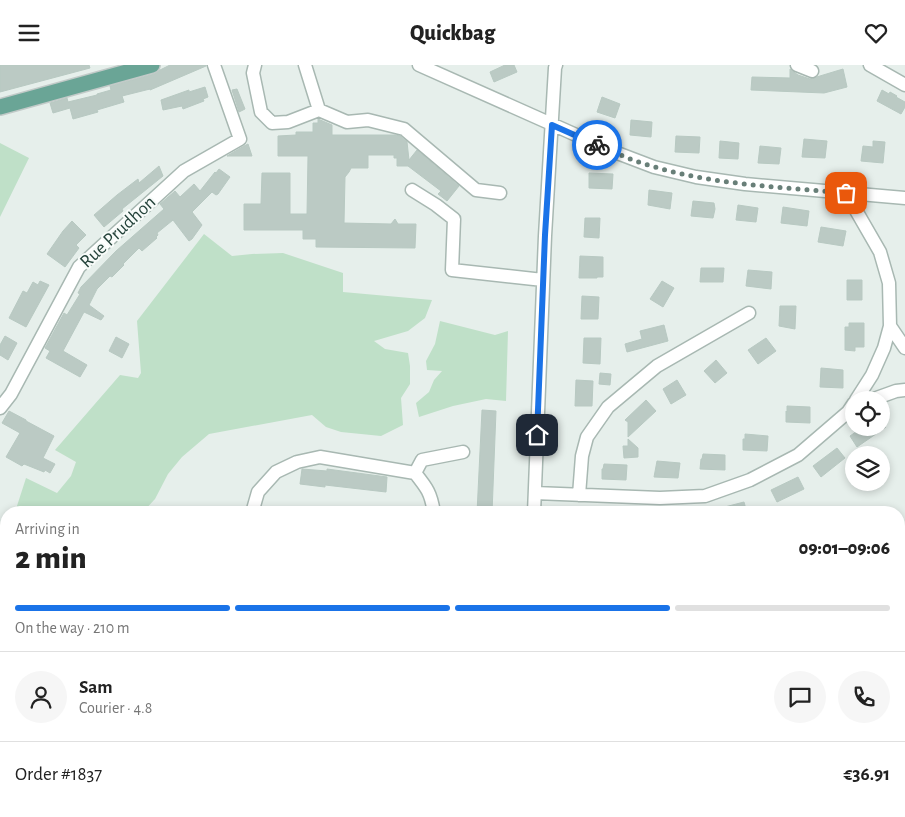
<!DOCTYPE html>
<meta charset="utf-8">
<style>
:root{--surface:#fff;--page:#f6f6f6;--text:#222;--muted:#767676;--line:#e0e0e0;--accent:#1a73e8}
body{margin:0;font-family:"Alegreya Sans",sans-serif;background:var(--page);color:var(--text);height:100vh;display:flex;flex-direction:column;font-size:19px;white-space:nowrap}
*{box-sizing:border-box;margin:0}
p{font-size:16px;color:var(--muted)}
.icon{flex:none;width:28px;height:28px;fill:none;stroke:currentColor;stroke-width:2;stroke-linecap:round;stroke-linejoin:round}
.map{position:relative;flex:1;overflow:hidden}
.side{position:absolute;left:0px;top:441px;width:905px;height:311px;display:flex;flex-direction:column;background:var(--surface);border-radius:20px 20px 0 0;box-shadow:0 2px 8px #0003}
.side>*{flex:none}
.buttons{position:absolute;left:845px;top:326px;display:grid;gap:10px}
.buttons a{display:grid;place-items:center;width:45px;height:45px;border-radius:50%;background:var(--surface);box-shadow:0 2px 8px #0003;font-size:25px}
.pin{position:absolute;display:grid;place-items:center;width:42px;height:42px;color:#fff;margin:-21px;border-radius:10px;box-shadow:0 2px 8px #0006}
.courier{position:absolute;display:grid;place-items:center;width:50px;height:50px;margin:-25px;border:4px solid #1a73e8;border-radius:50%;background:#fff;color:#222;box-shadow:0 1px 6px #0007}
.head em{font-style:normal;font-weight:800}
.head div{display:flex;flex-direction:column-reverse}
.head{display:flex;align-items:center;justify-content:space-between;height:85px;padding:0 15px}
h1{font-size:32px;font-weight:800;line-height:38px}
.bar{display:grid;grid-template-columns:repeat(4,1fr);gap:8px 5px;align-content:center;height:60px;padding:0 15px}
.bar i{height:6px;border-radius:4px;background:var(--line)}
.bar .selected{background:var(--accent)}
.bar p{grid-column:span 4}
.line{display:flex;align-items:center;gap:12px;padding:0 15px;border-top:1px solid var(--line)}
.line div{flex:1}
.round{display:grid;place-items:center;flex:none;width:52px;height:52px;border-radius:26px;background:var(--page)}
header{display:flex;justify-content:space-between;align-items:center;height:65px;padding:0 15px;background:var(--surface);font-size:22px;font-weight:800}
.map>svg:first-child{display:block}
.built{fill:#d4dfda}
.green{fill:#bfe0c8}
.building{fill:#bbcac4;stroke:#b8c9c2}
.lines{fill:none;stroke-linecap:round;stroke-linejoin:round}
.minor-casing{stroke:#a8b8b2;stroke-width:15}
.major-casing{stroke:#c2cac8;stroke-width:18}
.minor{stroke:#fff;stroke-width:12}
.major{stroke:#6aa596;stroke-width:15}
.done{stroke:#687f78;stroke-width:5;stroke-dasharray:0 9}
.route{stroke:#1a73e8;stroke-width:6}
.labels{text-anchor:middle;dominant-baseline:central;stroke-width:4;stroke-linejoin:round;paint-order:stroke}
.street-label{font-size:19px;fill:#24423a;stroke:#f7fbf9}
</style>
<header><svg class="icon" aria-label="menu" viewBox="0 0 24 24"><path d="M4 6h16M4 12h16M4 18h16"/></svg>Quickbag<svg class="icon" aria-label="heart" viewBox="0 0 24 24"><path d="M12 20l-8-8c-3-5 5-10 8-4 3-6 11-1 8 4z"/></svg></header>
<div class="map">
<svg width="905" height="752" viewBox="0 0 905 752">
<rect width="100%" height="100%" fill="#e6efeb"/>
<path class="built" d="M899 687H905V752H831L832 746H899Z
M315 746H532L531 752H295Z"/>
<path class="green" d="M0 78 29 93 0 152Z
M204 169 232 191 252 189 283 188 343 208V227L432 235 425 253 408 266 374 276 385 284 408 288 410 301V319L401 333 403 360 381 371 341 367 326 362 312 350 209 369 182 392 168 409 155 434 143 447H21L16 444 26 413 57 428 71 411 76 397 55 385 120 310 138 313 141 308 137 256Z
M440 256 495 270 508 266 506 336 486 334 453 341 419 352 416 338 429 327 434 315 442 306 427 305 426 296 435 279Z"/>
<path class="building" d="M0 0H89L90 3 0 27Z
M170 0H206V1L150 25V24L122 31 124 37 97 45 98 47 73 54 70 43 53 48 50 38 67 33 68 37 97 30V29L111 25 110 21 154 9 160 5Z
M505 0H514L517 7 494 17 490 7Z
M790 4 798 10 810 14 843 4 847 22 824 28 751 25 752 12 790 13Z
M205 22 208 32 203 34 204 36 183 44 182 41 163 45 161 35 189 25V27Z
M237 24 245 44 239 47 232 25Z
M882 25 889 29 890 27 897 31 896 32 905 37V42L901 49 877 36Z
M602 32 620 39 615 53 597 47Z
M318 54 332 60V70H395L400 71 407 77 409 95 417 85 459 121 447 136 438 129 441 126 408 101H397V93H394V90H368V103H351L349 107 345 112 344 158 391 159 395 154 398 159H416L415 183 316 182V174H303V165H244V139H261L262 108H290V149H307L308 91H278V71L296 70V67H313V58H318Z
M631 55 652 57 651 72 630 70Z
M676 71 700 72 699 88 675 87Z
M804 74 827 76 825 93 802 92Z
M720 76 739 78 738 94 719 93Z
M873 76 885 77 883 98 861 96 863 81 873 82Z
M248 79 252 91H227L244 81Z
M760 81 781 83 779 99 758 98Z
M159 101 163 111 122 144 123 146 104 162 94 150 117 130 138 114 139 118Z
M219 104 230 112 218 129 216 130 212 127 192 147 202 160 192 174 189 176 173 155 157 168 158 170 156 172 157 173 142 186 139 183 123 199 124 200 112 212 110 211 97 224 89 240 104 251 101 255 84 247 63 286 87 300 80 312 46 293 50 286 45 283 64 248 67 250 80 229 78 228 81 222 116 186 164 144 160 139 175 126 180 132 194 119 200 126 215 107 216 108Z
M589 108 613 109 612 124 589 123Z
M649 125 672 128 670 144 648 140Z
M693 136 714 138 715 144 713 153 691 151Z
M738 140 758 143 756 157 736 155Z
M783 142 809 146 807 161 781 158Z
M585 153H600L599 173 584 172Z
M72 156 86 170 76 180 79 183 65 202 47 189 63 166Z
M821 162 846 166 843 181 818 177Z
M580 191 603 192V212H597V213H579Z
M701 203H724L723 217H700Z
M748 205 772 207 771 224 746 221Z
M847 215H862V235H847Z
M40 216 49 220 26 262 9 253 23 226 27 228 33 217 38 220Z
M662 216 674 223 663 242 650 234Z
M582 231 599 232 598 254H581Z
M780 241H796L795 264 779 261Z
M849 258H864V282H855V286L845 285V262H849Z
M664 260 668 276 627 287 625 279 642 274 640 266Z
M5 271 17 278 8 295 0 290V280Z
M116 272 129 279 122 293 109 286Z
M584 273H601L600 299 583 298Z
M766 273 776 286 758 299 748 285Z
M716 295 727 308 715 318 704 306Z
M821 303 843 305V323L820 322Z
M600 308 611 309 610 320 599 319Z
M576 315 593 316 592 341H575Z
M677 315 686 330 671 339 663 324Z
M646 335 656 346 628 372V357L625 355Z
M787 341 810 342V358L786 357V346L787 347Z
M482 345 496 346 492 448H477Z
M9 346 26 355V356L54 371 43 393 55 399 50 408 45 405 44 407 24 399 22 401 6 392 20 368 2 358Z
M863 362H886L857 382 850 371Z
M745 369 768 371 767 386 743 385V374H745Z
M628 374 638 383V392L624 393 623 381H628Z
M837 383 845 393 821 412 813 401Z
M703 389 725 390V405L700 404 701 394H702Z
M657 396 680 398 678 413 654 412Z
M604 399 627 400 626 415 602 414V404H603Z
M302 404 327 406V404L387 412 386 427 325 420V422L300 419Z
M798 412 804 424 777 437 771 425Z
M744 437 747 448H717V444Z"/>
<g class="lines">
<defs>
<path id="minor" d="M255 0 253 8 261 47 272 58 288 57 319 45
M305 0 319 45 347 57 368 55 404 64 476 125 500 128
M419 0 612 86 654 102 696 112 745 119 905 133
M797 0 812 6
M870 0 905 20
M412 125 436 140 454 154 452 205 543 215
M846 128 880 187 889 218 890 261 884 283 872 310 856 335
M890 261 905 283
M871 335 896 326 905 325
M0 343 11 329 79 202 184 106 240 74 214 0
M415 408 422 395 463 387
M535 428 660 433 705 431 750 415 798 390 848 347 854 338
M579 430 582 391 587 372 608 342 657 301 749 248
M252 448 258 427 276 407 297 397 320 392 415 408C427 423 431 428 434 448
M534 448 545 171 555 3 556 0
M899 497 905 495
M0 547H6
M899 620 905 621
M662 746 665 752
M273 752 287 746"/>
<path id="major" d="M0 42 152 0"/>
</defs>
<use href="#minor" class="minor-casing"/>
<use href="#major" class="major-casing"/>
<use href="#minor" class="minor"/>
<use href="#major" class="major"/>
</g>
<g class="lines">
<path class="done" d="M597 80C616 88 635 97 655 102 716 120 782 122 846 128"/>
<path class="route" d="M537 370 545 170 552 60 597 80"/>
</g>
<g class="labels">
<g class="street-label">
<text transform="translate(118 167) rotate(-43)">Rue Prudhon</text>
</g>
</g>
</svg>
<div class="buttons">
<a><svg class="icon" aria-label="locate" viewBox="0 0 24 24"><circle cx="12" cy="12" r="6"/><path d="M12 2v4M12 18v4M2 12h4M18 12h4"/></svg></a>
<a><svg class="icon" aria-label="layers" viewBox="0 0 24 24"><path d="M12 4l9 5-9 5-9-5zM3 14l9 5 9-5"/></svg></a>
</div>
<div class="pin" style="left:846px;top:128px;background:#ea580c"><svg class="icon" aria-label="bag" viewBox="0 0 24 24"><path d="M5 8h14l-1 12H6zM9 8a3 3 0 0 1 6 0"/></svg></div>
<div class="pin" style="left:537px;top:370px;background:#1f2937"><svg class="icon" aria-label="home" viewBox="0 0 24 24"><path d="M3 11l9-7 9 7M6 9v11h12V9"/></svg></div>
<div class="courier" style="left:597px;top:80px"><svg class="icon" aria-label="bike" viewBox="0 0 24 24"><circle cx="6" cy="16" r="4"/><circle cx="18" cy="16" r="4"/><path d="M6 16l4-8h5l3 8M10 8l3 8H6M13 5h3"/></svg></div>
<section class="side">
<div class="head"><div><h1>2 min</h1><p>Arriving in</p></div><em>09:01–09:06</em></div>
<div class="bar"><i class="selected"></i><i class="selected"></i><i class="selected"></i><i></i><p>On the way · 210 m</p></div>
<div class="line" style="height:90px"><a class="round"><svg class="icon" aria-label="person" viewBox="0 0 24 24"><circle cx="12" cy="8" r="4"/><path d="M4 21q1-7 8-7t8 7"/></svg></a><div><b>Sam</b><p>Courier · 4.8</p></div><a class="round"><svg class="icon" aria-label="chat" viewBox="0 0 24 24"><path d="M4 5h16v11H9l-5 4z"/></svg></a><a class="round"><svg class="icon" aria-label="phone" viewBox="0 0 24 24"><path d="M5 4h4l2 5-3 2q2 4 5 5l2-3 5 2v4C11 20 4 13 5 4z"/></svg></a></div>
<div class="line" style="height:65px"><div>Order #1837</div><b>€36.91</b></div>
</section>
</div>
